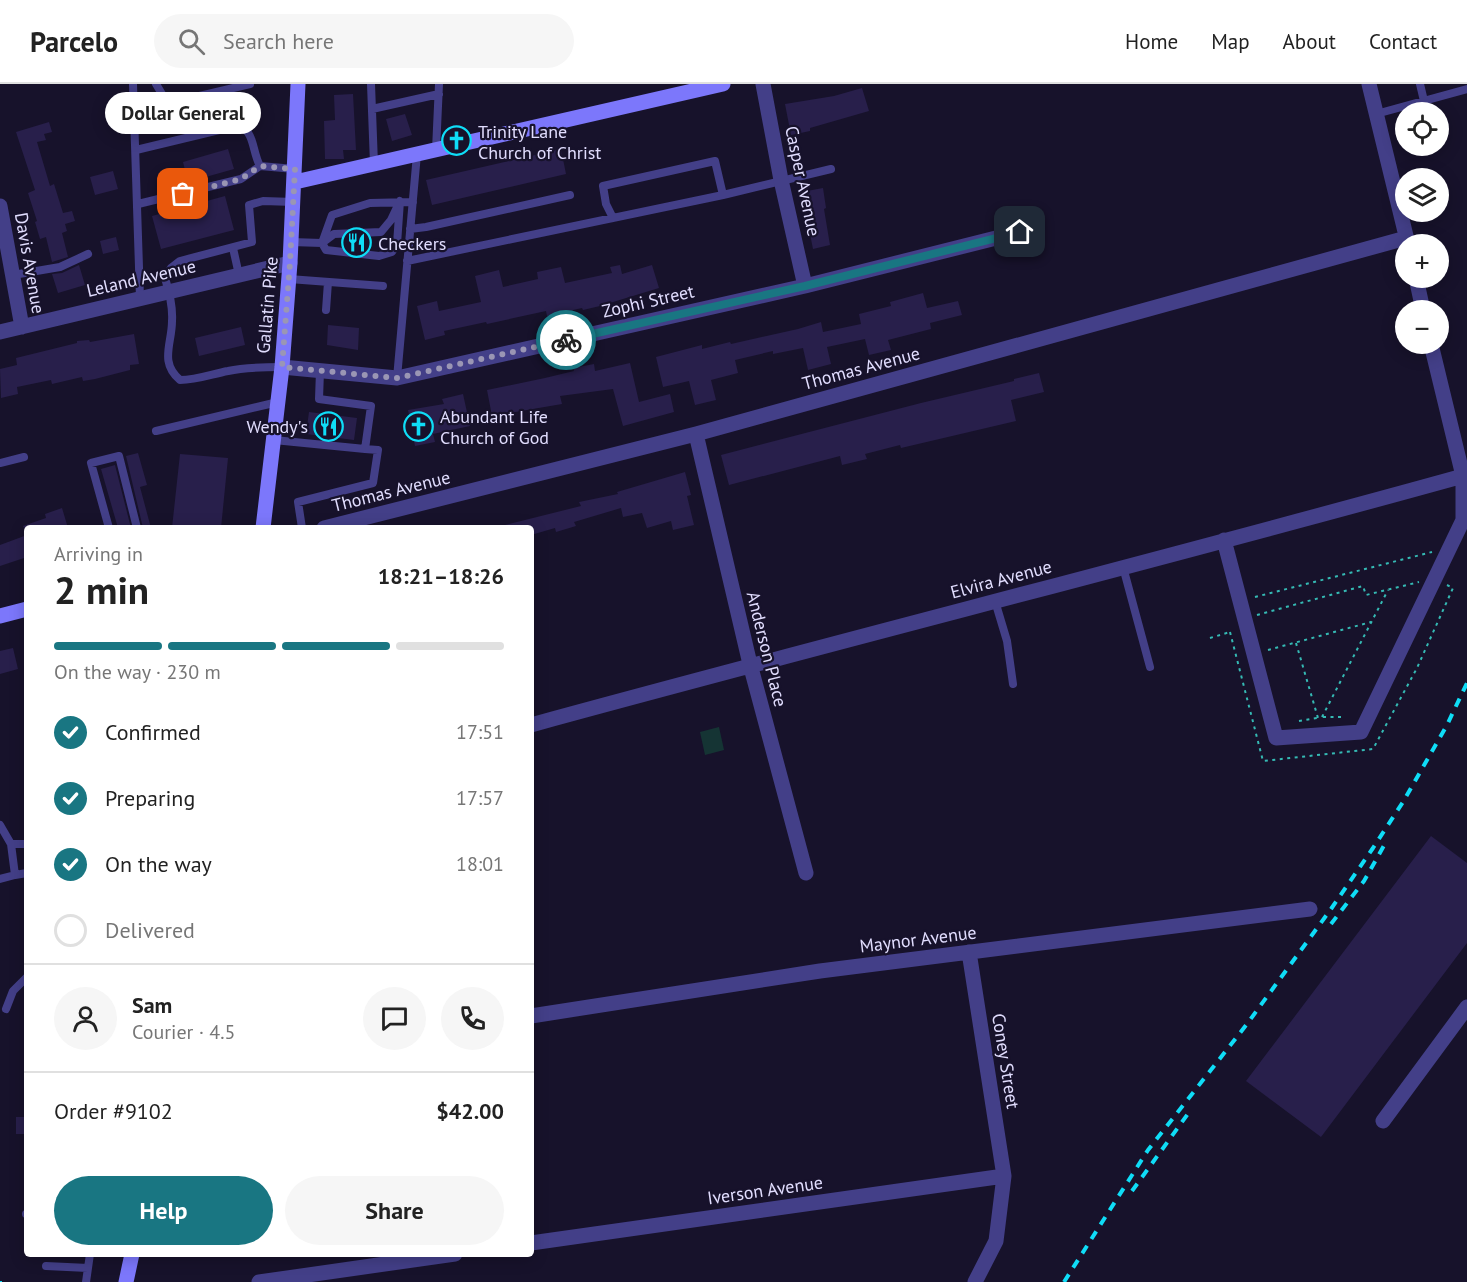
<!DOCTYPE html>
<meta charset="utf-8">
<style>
:root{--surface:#fff;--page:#f6f6f6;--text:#222;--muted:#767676;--line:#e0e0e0;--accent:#197682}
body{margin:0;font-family:"PT Sans",sans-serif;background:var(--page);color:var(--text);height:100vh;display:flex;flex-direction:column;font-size:22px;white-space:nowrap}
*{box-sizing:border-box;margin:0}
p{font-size:20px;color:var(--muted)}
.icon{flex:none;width:33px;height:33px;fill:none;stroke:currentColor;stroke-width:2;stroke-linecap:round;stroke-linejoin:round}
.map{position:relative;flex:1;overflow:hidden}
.sheet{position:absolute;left:24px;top:441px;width:510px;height:732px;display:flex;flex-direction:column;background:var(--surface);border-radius:6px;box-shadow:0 3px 15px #0003}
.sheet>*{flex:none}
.controls{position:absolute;left:1395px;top:18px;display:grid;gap:12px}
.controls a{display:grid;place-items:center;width:54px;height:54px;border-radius:50%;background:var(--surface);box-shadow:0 3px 15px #0003;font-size:30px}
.pin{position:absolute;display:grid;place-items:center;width:51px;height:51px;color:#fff;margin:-26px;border-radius:12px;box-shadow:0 3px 9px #0006}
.courier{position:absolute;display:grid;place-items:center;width:60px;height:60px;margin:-30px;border:4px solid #197682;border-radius:50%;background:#fff;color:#222;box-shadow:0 2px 8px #0007}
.bubble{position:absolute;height:42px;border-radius:21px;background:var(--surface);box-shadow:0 3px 15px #0003;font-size:20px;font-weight:600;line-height:42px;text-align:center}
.headline em{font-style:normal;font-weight:600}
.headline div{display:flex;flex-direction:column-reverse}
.headline{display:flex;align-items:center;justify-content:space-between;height:102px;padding:0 30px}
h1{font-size:39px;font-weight:600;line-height:45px}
.bar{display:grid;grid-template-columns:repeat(4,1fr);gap:9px 6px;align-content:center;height:72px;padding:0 30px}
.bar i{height:8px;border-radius:4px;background:var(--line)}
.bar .current{background:var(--accent)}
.bar p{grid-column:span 4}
.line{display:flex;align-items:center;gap:15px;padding:0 30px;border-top:2px solid var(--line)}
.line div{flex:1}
.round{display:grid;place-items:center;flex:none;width:63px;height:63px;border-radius:32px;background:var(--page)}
ol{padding:0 30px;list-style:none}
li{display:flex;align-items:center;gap:18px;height:66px}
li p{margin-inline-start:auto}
li .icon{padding:6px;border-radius:50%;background:var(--accent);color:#fff;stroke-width:4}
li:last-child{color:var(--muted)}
li i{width:33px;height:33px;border:3px solid var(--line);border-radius:50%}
.action{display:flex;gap:12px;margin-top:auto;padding:12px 30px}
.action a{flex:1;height:69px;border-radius:36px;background:var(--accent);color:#fff;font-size:24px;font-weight:600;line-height:69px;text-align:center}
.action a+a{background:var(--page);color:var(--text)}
header{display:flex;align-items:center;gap:36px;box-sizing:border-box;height:84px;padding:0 30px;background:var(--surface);border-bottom:2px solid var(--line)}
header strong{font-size:28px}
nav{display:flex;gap:33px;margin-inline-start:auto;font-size:21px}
.search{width:420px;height:54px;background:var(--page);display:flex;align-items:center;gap:15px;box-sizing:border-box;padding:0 21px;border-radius:33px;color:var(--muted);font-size:22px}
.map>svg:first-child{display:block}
.green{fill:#153434}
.building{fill:#281f4b}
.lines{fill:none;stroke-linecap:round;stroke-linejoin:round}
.path{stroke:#35bab4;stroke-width:2;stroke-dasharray:3 4.5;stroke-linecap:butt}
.lane{stroke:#433f88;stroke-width:8}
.street{stroke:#433f88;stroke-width:15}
.secondary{stroke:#7c77fb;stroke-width:15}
.rail{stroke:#0fddf7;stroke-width:4;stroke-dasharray:9 8;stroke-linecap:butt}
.done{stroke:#9a96b4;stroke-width:6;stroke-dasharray:0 10.8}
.route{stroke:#197682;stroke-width:8}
.labels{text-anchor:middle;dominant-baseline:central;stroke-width:4.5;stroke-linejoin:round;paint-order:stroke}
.poi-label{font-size:18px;fill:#e1ddfe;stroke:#17122b;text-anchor:start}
.street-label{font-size:18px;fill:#e1ddfe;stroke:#17122b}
</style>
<header>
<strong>Parcelo</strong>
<div class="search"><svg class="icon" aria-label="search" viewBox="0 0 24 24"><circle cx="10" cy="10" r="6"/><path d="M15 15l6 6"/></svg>Search here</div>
<nav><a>Home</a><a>Map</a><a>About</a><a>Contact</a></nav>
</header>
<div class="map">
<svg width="1467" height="1198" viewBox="0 0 1467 1198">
<rect width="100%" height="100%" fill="#17122b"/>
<path class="green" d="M719 643 724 666 705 671 700 648Z"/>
<path class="building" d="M862 4 869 27 810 44V47L791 51 785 20 834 12Z
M353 10 356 66H343L344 75H325L324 37 335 36 334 11Z
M405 30 412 51 392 57 386 35Z
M49 38 52 48 44 50 46 56 37 58 50 102 54 100 63 129 72 127 75 137 65 140 67 147 62 149 68 173 52 178 46 153 40 155 35 138 37 137 28 109 35 106 16 48Z
M228 65 234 85 188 98 183 78Z
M561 65 566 90 432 121 426 96Z
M113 87 118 105 95 111 90 93Z
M823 104 826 124 824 125 830 161 813 165 808 140 813 139 807 107Z
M225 112 234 146 161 165 152 132Z
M116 153 119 166 103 170 100 157Z
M79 181 85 201 58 209 52 190 62 189Z
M620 181 622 190 652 181 659 204 600 222 583 226 582 224 547 232 546 227 487 240 486 238 444 247 445 251 425 256 417 222 437 217 439 227 481 218 475 192 499 186 503 203 538 195 537 188 561 183 565 199 612 189 610 183Z
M923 209 927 224 958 217 962 231 930 239 931 245 888 256 891 266 869 271 865 255 827 263 831 280 808 286 803 264 773 270V267L735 276 738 289 711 296 716 316 695 321 689 297 663 303 656 273 702 261V265L730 258 731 260 798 245 821 238 823 248 861 240 859 230 891 222 890 218Z
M328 241 359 244 358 266 327 261Z
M241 243 245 261 199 272 195 254Z
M134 250 139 280 130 281V286L95 295 83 297 82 293 52 300 51 296 17 303 18 310 1 314 0 285 17 281 16 274 77 259V257L89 256 90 258Z
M630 279 639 318 670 310 674 328 623 342 613 305 560 312 562 320 492 332 487 306 545 294 574 287 573 284 594 280 595 287Z
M1039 289 1044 308 1011 316 1016 337 901 364 900 361 865 370 867 375 842 381 840 372 729 401 721 371 921 319 1014 297V295Z
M463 310 470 342 433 350 435 358 415 362 408 326 444 320 442 315Z
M309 328 357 334 354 356 306 350Z
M138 369 147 401 140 403 151 444H143L126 372Z
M180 370 228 374 221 444H172Z
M115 381 131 444H118L101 385Z
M685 388 691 411 687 412 694 441 673 446 671 437 647 444 642 429 623 433 621 424 574 438 576 442 556 448 555 444 531 451V444H505V441L581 422 579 418 618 410 617 408Z
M62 424 68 444H24L23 442 46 434 45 430Z
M27 451V473L0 482V461Z
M13 564 18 585 0 590V567Z
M1431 752 1467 779V859L1321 1053 1246 997Z
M16 1033H27V1050H16Z"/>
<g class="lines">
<path class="path" d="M1255 513 1432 468
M1257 531 1363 502 1366 511 1419 498
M1230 548 1263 677 1373 665 1417 584 1453 504 1447 501
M1210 554 1230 548
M1296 559 1318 634
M1268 566 1371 538
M1322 633 1388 506
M1323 633H1341
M1299 637 1317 634"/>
<path class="lane" d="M133 0 140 214
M156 0 162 10 174 18 250 0
M371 0 374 80
M1420 0 1424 17
M372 25 439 10
M1376 30 1467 5
M136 66 240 41C255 50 252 67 260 82L295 85
M436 66 439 0
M400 117 397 160 392 168 379 172 326 166 322 159 334 150 381 148 391 136Z
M138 120 241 95 260 82
M613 134 606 120 603 102 715 77 723 111
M410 145 426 143 570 111
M291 158 322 159 332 131 370 119 413 118
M233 164 239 191
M407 177 723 111 831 85
M13 191 60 183 88 170
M289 195 383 202
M326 226 328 198
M282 283C264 283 246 283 228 287 212 290 197 296 180 296 159 278 172 260 172 237 173 223 169 207 165 194L171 184 180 177 252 158 249 121 263 117 294 118
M397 294 417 70
M156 347 278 318
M274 356 365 365 371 322 319 315 320 287
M0 379 24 373
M109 444 91 379 119 372 137 444
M302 444 298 418 373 399 378 366 365 365
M1123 483 1150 583
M995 517 1007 557 1013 600
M0 741 11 760 15 791 27 789
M11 760H27
M0 795 15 791
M6 925 13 907 27 893
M26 1130H27
M46 1182 88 1184
M86 1198 90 1170"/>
<path class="street" d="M763 0 781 96 805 202
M1369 0 1408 160
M0 122 22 243
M1416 194 1423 226
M0 248 290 179
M282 283 397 294 805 202 1020 148
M696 350 750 580 806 789
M324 444 696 350 1406 154
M1224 456 1276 654 1361 648 1463 436V392
M531 641C841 556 1153 478 1463 392L1431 260
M969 868 1004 1092 996 1157 975 1198
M531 932 820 887 1310 825
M1383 1037 1467 923
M531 1159 1004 1092
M259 1198 455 1170"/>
<path class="secondary" d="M295 98 723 0
M263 444 282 283 290 179 298 0
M0 532 27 525
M126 1198 132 1170"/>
<path class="rail" d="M1331 840 1364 797 1386 758
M1132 1107 1190 1027
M0 1197V1198
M1064 1198 1148 1066 1247 940 1331 825 1373 764 1403 718 1447 641 1467 599"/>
</g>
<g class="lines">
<path class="done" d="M183 110 241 95 260 82 295 85 290 179 282 283 397 294 566 256"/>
<path class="route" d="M566 256 805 202 1020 148"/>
</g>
<defs>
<symbol id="church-ring" viewBox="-11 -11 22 22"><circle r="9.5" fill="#17122b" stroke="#0fddf7" stroke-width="1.5"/><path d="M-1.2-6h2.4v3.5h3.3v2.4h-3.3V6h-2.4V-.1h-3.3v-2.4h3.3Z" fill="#0fddf7"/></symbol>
<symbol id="restaurant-ring" viewBox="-11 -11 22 22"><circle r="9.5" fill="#17122b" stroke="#0fddf7" stroke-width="1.5"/><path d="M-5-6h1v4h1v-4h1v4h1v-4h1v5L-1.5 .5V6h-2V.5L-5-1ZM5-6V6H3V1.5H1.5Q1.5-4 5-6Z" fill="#0fddf7"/></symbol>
</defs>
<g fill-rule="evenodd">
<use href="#church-ring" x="440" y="40" width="33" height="33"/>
<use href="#restaurant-ring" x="340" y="142" width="33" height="33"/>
<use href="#restaurant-ring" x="312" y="326" width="33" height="33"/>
<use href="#church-ring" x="402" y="326" width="33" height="33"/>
</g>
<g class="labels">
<g class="poi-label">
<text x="478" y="47">Trinity Lane<tspan x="478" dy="21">Church of Christ</tspan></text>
<text x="378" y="159">Checkers</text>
<text x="440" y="332">Abundant Life<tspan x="440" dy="21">Church of God</tspan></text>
<text x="308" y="342" text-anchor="end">Wendy's</text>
</g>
<g class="street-label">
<text transform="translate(803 97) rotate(78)">Casper Avenue</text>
<text transform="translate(30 179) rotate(80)">Davis Avenue</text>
<text transform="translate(141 194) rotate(-13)">Leland Avenue</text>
<text transform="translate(648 217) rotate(-13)">Zophi Street</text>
<text transform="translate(267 221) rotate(-85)">Gallatin Pike</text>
<text transform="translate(861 284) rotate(-15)">Thomas Avenue</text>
<text transform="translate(391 407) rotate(-14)">Thomas Avenue</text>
<text transform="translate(1001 495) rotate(-15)">Elvira Avenue</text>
<text transform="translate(767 565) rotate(76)">Anderson Place</text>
<text transform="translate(918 855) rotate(-7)">Maynor Avenue</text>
<text transform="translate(1006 977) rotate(81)">Coney Street</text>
<text transform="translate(765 1106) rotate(-8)">Iverson Avenue</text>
</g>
</g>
</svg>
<div class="controls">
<a><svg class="icon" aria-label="locate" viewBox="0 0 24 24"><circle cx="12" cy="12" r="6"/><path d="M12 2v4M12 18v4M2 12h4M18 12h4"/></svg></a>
<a><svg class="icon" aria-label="layers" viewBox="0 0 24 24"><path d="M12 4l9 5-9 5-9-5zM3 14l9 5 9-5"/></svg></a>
<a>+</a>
<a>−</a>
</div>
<div class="pin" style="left:183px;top:110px;background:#ea580c"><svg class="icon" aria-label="bag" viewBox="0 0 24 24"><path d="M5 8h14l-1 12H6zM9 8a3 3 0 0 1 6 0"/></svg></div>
<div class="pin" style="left:1020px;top:148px;background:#1f2937"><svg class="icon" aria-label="home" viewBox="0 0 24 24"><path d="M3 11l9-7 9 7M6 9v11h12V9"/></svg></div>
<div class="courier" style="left:566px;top:256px"><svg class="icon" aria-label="bike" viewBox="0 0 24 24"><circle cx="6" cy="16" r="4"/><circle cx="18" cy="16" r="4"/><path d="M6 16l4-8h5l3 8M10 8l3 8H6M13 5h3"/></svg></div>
<div class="bubble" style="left:105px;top:8px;width:156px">Dollar General</div>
<section class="sheet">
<div class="headline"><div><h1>2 min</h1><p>Arriving in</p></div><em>18:21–18:26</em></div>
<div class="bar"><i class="current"></i><i class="current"></i><i class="current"></i><i></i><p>On the way · 230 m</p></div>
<ol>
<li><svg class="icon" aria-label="check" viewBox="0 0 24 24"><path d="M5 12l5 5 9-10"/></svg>Confirmed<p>17:51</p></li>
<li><svg class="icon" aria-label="check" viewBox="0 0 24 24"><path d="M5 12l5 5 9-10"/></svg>Preparing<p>17:57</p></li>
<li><svg class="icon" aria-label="check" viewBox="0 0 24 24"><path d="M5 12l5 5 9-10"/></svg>On the way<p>18:01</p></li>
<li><i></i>Delivered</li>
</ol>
<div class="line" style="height:108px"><a class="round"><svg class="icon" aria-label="person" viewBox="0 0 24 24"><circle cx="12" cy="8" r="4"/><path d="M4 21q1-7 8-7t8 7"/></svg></a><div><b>Sam</b><p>Courier · 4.5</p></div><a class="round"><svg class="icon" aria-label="chat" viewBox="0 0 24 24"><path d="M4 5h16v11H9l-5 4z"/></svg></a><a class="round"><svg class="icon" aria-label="phone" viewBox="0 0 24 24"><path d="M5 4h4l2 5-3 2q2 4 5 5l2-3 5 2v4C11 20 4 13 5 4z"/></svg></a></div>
<div class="line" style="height:78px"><div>Order #9102</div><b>$42.00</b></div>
<div class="action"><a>Help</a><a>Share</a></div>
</section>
</div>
